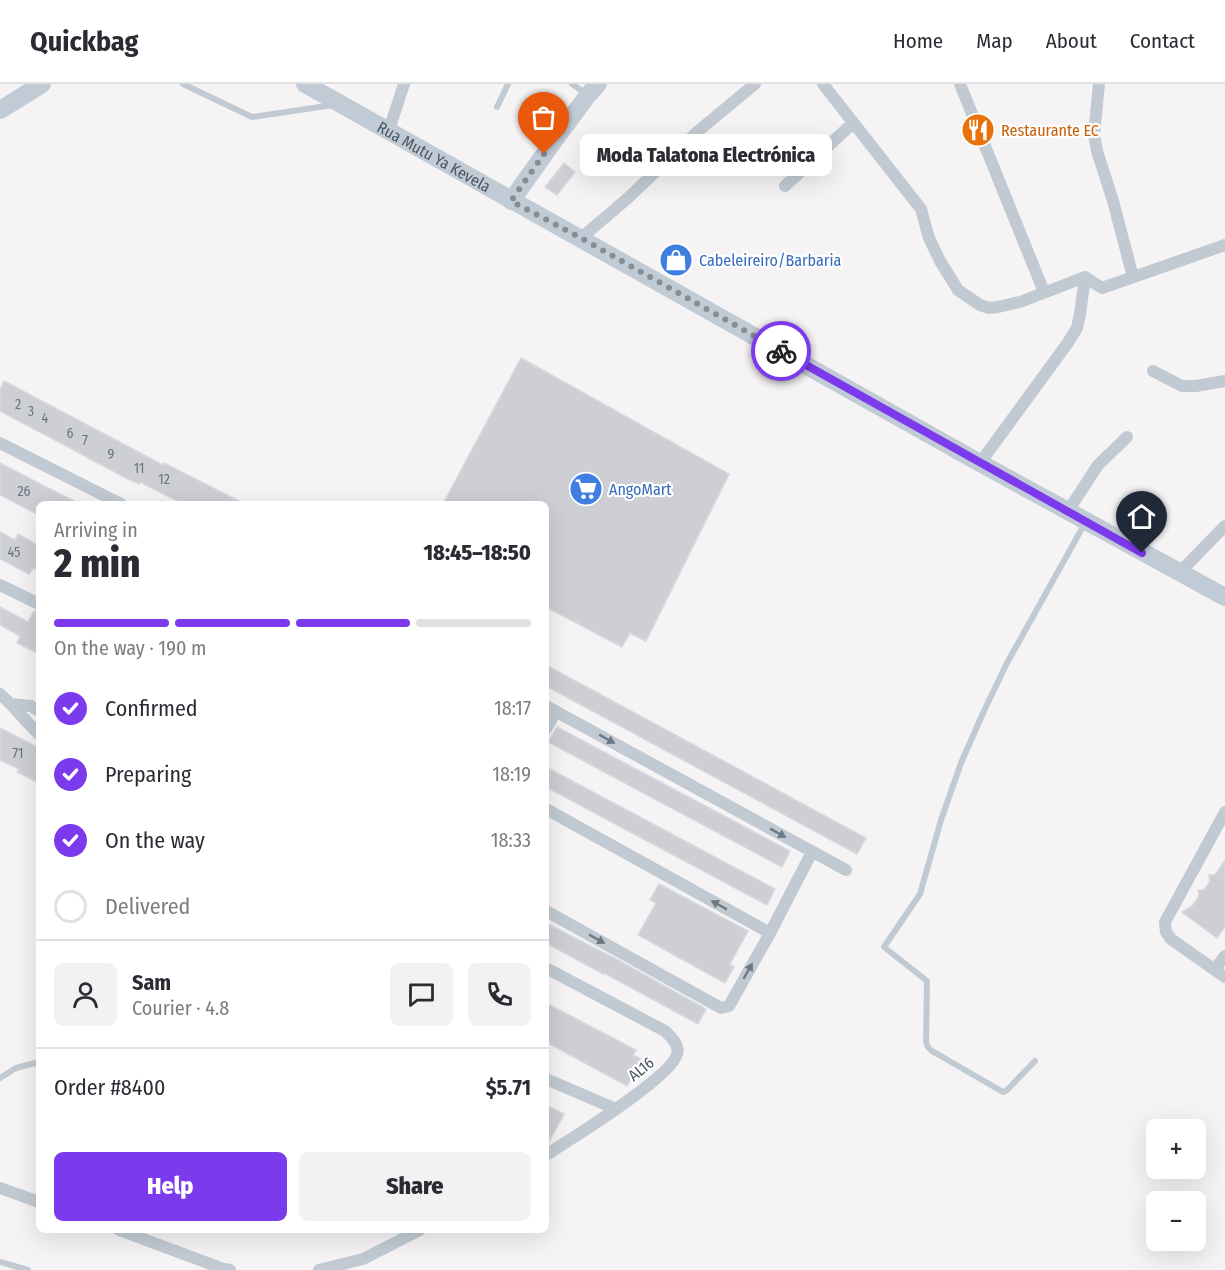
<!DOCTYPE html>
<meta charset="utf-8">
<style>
:root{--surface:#fff;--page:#f2f2f3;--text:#2b2b33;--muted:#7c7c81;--line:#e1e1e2;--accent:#7c3aed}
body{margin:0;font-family:"Fira Sans Condensed",sans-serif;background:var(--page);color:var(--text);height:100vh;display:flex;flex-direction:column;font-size:22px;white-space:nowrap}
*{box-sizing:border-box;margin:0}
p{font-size:20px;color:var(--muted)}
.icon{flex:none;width:33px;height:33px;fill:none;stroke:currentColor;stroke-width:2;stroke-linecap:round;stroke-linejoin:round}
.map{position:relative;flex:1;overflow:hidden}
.sheet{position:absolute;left:36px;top:417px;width:513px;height:732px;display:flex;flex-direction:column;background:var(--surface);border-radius:9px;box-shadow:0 6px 24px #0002}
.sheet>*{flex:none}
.buttons{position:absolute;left:1146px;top:1035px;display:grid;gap:12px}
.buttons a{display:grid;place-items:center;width:60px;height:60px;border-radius:9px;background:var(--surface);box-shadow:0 6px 24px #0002;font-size:30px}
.pin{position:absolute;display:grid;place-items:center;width:51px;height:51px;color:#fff;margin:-62px -26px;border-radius:50% 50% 50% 0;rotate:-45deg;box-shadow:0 0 6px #0007}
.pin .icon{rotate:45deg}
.courier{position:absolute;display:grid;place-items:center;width:60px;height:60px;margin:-30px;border:4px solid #7c3aed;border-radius:50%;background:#fff;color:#222;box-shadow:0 2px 8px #0007}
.bubble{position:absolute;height:42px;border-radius:9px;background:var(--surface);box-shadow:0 6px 24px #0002;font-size:20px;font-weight:800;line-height:42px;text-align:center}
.headline em{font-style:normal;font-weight:800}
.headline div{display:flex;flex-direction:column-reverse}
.headline{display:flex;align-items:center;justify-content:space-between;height:102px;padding:0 18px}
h1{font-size:39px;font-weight:800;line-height:45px}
.bar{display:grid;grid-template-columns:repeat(4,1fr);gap:9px 6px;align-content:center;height:72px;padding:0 18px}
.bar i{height:8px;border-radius:4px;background:var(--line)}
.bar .current{background:var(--accent)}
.bar p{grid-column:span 4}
.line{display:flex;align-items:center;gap:15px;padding:0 18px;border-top:2px solid var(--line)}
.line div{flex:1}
.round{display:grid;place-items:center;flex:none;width:63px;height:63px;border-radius:9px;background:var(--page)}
ol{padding:0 18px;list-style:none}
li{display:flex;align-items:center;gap:18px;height:66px}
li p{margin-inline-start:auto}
li .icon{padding:6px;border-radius:50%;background:var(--accent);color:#fff;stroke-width:4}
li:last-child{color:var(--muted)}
li i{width:33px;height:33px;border:3px solid var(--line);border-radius:50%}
.button{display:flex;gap:12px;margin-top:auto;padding:12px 18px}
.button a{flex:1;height:69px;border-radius:9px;background:var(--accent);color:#fff;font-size:24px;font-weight:800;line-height:69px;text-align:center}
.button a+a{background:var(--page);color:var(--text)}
header{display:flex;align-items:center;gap:36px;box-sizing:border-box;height:84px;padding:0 30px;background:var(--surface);border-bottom:2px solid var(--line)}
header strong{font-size:28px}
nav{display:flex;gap:33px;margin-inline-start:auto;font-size:21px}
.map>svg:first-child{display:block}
.building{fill:#cdcfd5;stroke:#d7d9de;stroke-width:1.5}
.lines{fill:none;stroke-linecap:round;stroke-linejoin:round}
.lane{stroke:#c1cad2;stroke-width:6}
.street{stroke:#c1cad2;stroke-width:12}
.secondary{stroke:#c1cbd6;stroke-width:18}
.oneway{fill:#6e7983}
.done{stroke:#868d94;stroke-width:6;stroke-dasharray:0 10.8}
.route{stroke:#7c3aed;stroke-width:8}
.labels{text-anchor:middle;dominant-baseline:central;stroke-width:4.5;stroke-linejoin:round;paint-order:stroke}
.number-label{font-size:14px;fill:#6b747e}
.food-label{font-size:16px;fill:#c56008;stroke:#fff;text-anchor:start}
.street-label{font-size:16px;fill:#4a5661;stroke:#fff}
.shop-label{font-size:16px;fill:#366cbe;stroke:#fff;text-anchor:start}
</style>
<header>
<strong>Quickbag</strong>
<nav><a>Home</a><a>Map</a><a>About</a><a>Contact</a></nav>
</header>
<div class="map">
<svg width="1225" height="1186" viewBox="0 0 1225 1186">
<rect width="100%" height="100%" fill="#f5f3f3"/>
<path class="building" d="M564 79 575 88 557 111 545 103Z
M521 274 729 390 646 557 630 549 622 563 546 523V420H443Z
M4 297 163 381 164 379 245 420H183L140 398 139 400 126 394 0 327V306Z
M0 379 46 403 80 420H39V431L0 411Z
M0 448 15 456 18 450 39 462V487L33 484 29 490 0 475Z
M0 523 28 538 34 527 39 528V570L17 559 20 552 0 541Z
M546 581 866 754 857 770 546 602Z
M557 643 790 767 782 783 548 658Z
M0 644 39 664V699L17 688 19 685 0 676Z
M546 683 775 805 767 821 546 703Z
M1225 776V843L1217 854 1182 828 1192 822 1199 812 1198 806H1204L1210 797 1209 791H1215Z
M659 800 748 847 730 880 734 883 725 899 638 851 656 819 650 816Z
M546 839 618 876 706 925 698 940 604 889 603 890 546 859Z
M546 919 636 966 633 971 641 975 627 1002 546 958Z
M546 1021 564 1030 548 1060 546 1061Z"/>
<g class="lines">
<path class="lane" d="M183 0 252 33 333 21
M572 0 585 9
M497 23 508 0
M1035 977 1007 1006 1003 1008 932 967 928 963 926 958 927 897 884 863 920 810 941 736 961 679 983 629 1007 579 1085 439
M0 994 16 984 39 978
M0 1178 28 1186"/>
<path class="street" d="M823 0 921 125 929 154 940 177 958 206 980 221 989 224 998 223 1020 218 1085 193 1102 204 1225 161
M960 0 1044 208
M1099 0 1094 51 1097 67 1113 117 1133 193
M389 46 404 0
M785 102 853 39
M581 154 628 114 697 48 755 0
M1153 287 1182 302H1196L1225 297
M0 359 121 420
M980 379 1067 260 1077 244 1080 230 1085 193
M1068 427 1098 381 1127 353
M1179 489 1225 442
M0 501 39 520
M0 610C14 622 25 637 39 650
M11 620 31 622 39 627
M546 622 846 786
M546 645 556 627
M546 725 770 849
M1225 728 1165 838 1166 848 1171 855 1225 893
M546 827 721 924 729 922 770 849 812 768
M546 884 665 947C671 953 680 961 677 970 672 993 569 1056 546 1071
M1215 885 1225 872
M546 995 616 1025
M0 1104 39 1118
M119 1146 224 1185 230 1186
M319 1186 363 1175 420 1146"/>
<g class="secondary">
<path id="s1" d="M305 0 980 379 1225 513"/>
<path d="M0 26 42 0"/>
<path d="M511 117 556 54 588 11 598 0"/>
</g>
</g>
<defs><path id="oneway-solid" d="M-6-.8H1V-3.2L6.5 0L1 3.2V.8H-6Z" transform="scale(1.5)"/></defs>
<g class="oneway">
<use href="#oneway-solid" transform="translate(607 655) rotate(29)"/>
<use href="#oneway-solid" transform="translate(778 749) rotate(29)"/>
<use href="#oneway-solid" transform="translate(719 821) rotate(-151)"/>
<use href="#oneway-solid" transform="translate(597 855) rotate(29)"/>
<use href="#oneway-solid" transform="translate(748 887) rotate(-60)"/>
</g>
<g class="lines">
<path class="done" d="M544 70 511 117 581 154 781 267"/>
<path class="route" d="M781 267 1142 469"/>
</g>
<defs>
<symbol id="restaurant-disc" viewBox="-11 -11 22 22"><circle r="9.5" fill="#e8710a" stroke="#fff"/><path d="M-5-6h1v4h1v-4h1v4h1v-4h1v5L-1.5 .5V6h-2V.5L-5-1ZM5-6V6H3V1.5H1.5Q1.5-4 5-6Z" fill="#fff"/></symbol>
<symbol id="shop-disc" viewBox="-11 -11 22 22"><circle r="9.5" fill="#3f7fe0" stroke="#fff"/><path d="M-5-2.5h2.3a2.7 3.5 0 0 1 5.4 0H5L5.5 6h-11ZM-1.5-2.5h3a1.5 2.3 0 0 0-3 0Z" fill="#fff"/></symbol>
<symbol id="supermarket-disc" viewBox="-11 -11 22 22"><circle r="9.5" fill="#3f7fe0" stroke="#fff"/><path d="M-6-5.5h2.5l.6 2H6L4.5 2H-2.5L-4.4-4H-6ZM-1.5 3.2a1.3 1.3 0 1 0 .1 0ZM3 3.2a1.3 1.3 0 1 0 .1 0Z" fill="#fff"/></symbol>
</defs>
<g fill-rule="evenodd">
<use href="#restaurant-disc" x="959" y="27" width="38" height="38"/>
<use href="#shop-disc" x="657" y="157" width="38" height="38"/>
<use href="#supermarket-disc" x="567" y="386" width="38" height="38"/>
</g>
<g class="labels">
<g class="number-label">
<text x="18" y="320">2</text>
<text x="31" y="327">3</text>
<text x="45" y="334">4</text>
<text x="70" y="349">6</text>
<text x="85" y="356">7</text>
<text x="111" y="370">9</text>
<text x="139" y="384">11</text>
<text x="164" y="395">12</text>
<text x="24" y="407">26</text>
<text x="14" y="468">45</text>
<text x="18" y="669">71</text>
</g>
<g class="food-label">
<text x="1001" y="46">Restaurante EC</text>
</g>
<g class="street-label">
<text stroke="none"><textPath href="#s1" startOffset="148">Rua Mutu Ya Kevela</textPath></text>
<text transform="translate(641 985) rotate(-39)">AL16</text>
</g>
<g class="shop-label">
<text x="699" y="176">Cabeleireiro/Barbaria</text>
<text x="609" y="405">AngoMart</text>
</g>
</g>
</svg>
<div class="buttons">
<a>+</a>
<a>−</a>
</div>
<div class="pin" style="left:544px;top:70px;background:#ea580c"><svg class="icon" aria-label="bag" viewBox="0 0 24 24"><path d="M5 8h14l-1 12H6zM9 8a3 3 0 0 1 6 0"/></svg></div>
<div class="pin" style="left:1142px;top:469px;background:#1f2937"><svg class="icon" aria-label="home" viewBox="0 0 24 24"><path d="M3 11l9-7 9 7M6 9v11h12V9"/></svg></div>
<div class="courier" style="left:781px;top:267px"><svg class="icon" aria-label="bike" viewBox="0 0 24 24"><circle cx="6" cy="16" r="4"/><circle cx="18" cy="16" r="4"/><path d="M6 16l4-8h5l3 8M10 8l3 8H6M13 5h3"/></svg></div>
<div class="bubble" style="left:580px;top:50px;width:252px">Moda Talatona Electrónica</div>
<section class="sheet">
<div class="headline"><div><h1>2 min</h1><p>Arriving in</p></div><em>18:45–18:50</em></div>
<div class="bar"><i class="current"></i><i class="current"></i><i class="current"></i><i></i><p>On the way · 190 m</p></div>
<ol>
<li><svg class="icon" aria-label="check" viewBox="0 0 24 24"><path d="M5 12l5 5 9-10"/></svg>Confirmed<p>18:17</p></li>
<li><svg class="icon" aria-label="check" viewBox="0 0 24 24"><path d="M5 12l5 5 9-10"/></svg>Preparing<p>18:19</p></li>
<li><svg class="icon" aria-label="check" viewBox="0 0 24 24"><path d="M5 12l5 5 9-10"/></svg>On the way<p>18:33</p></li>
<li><i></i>Delivered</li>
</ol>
<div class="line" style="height:108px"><a class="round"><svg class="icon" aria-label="person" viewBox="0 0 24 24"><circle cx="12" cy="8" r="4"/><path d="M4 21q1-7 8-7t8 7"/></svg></a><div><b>Sam</b><p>Courier · 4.8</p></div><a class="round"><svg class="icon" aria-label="chat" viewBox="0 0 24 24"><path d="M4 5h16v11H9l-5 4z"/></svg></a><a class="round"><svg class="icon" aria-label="phone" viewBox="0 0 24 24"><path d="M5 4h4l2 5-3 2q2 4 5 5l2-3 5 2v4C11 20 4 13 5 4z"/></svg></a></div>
<div class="line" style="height:78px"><div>Order #8400</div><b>$5.71</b></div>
<div class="button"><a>Help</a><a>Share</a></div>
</section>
</div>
